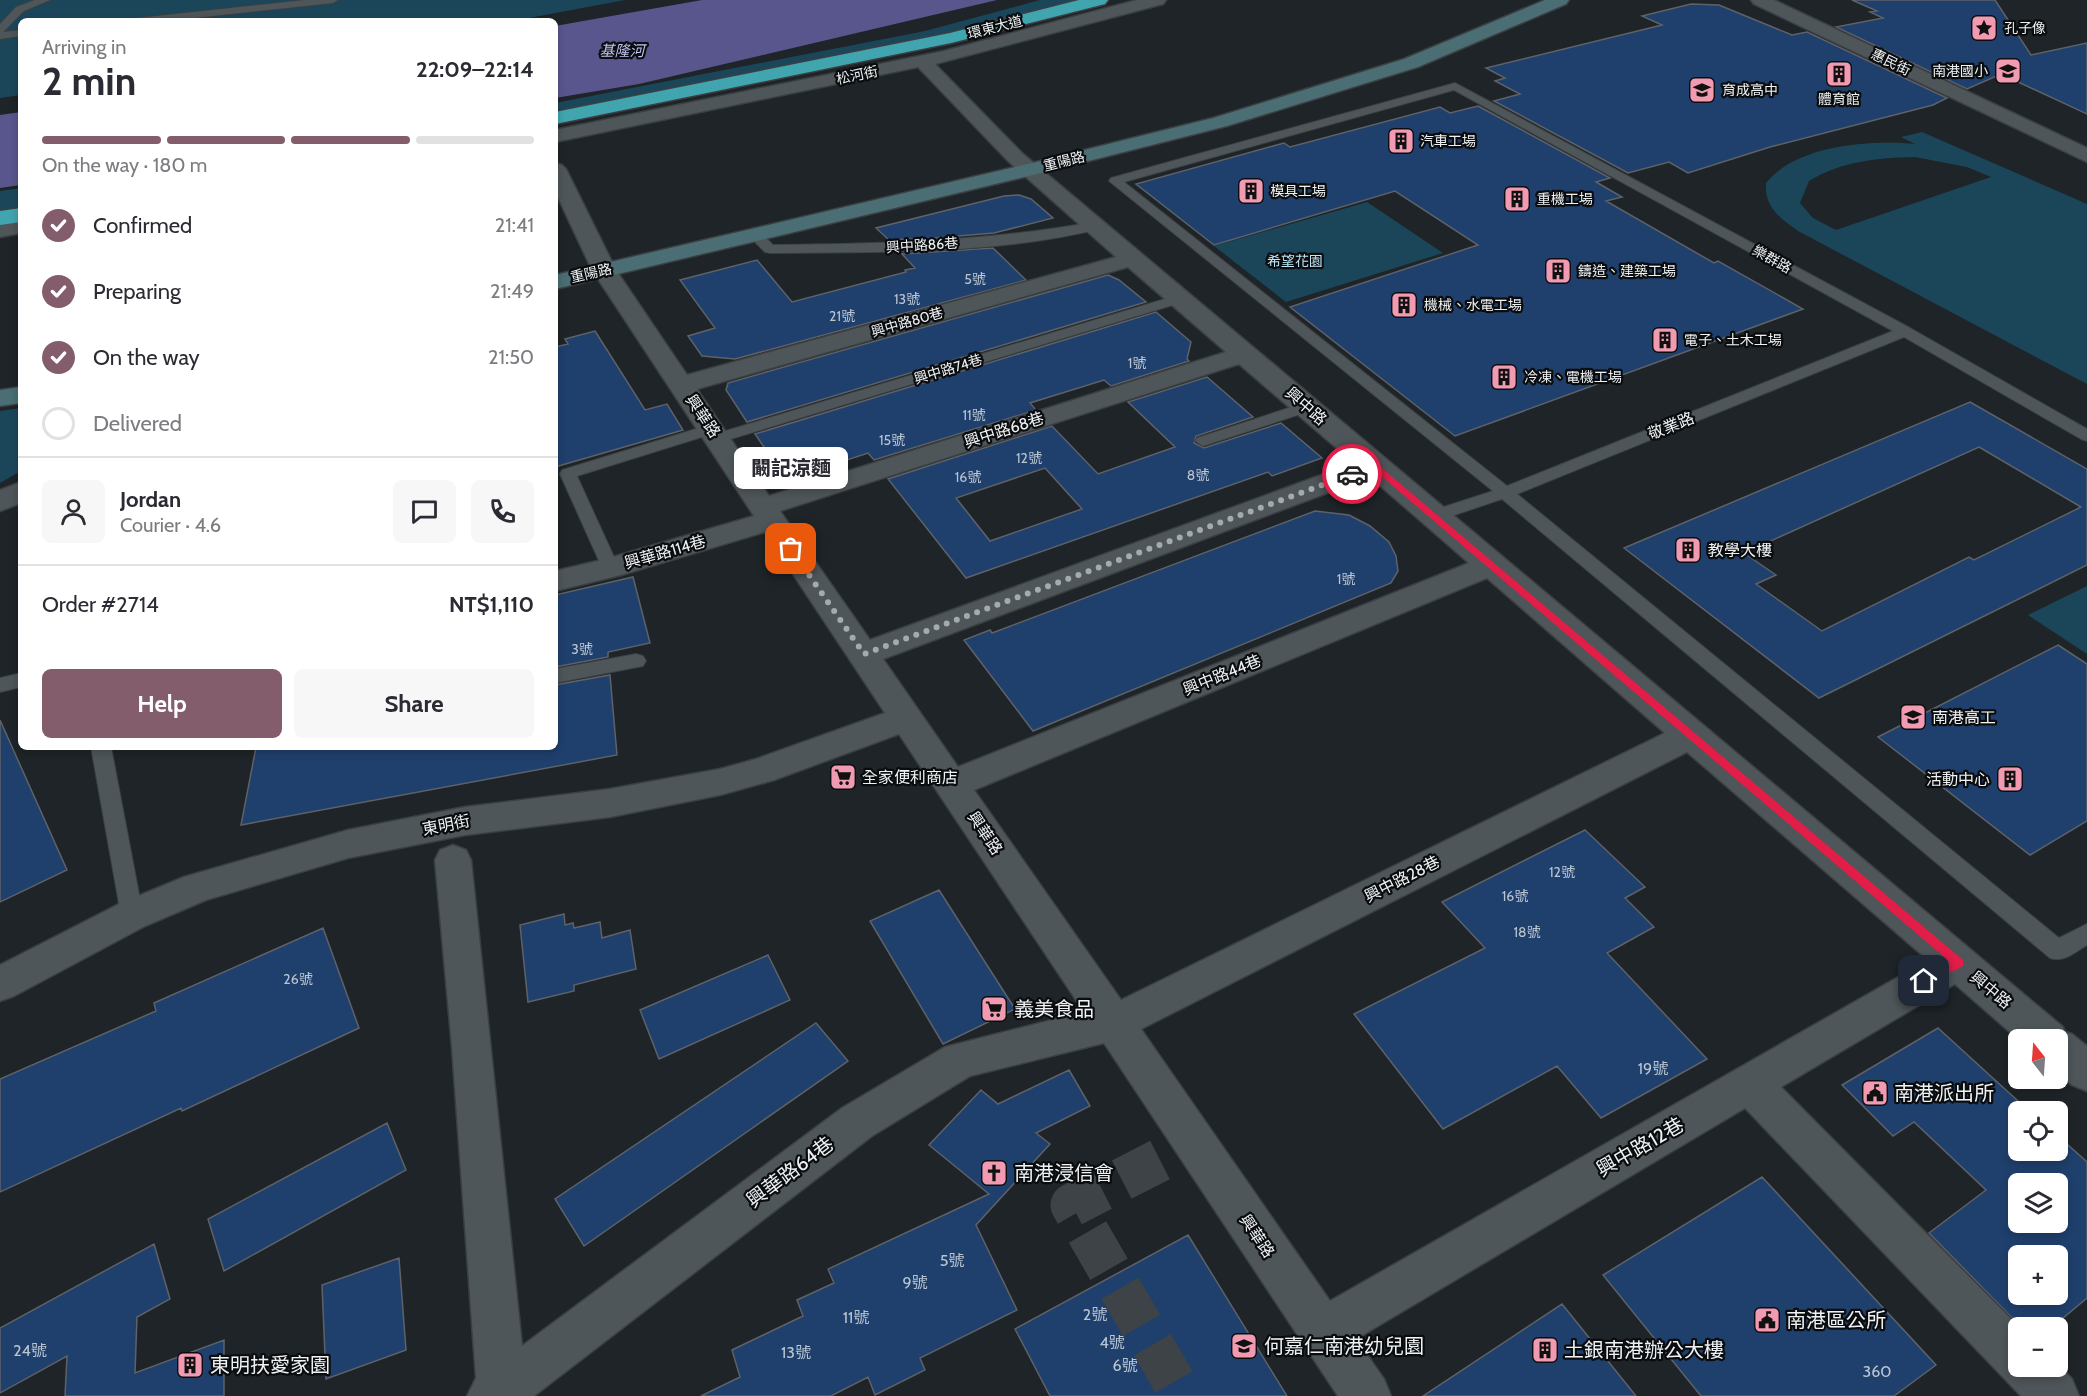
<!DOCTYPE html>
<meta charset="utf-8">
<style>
:root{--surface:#fff;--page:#f7f7f7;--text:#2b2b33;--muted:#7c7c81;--line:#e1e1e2;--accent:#845d6c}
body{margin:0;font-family:Cabin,"Noto Sans TC",sans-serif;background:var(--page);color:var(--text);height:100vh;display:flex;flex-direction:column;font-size:22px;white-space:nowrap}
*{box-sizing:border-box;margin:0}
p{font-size:20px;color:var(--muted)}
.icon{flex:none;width:33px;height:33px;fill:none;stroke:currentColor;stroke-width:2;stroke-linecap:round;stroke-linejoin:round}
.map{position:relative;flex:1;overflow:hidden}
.panel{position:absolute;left:18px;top:18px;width:540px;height:732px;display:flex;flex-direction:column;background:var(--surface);border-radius:9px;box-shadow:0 3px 9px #0003}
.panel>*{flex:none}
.needle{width:39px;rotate:343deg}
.controls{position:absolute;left:2008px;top:1029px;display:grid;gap:12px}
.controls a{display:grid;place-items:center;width:60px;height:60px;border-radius:9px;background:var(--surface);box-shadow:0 3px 9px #0003;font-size:30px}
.pin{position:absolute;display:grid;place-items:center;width:51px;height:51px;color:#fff;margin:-26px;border-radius:12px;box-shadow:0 3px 9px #0006}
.courier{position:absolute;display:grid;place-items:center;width:60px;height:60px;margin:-30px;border:4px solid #e11d48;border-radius:50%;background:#fff;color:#222;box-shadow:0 2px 8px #0007}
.bubble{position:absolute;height:42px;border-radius:9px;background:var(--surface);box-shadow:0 3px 9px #0003;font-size:20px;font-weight:800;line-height:42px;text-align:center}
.head em{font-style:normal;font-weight:800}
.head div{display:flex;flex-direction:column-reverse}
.head{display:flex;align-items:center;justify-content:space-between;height:102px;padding:0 24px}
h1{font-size:39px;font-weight:800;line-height:45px}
.bar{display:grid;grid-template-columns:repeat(4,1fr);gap:9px 6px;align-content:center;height:72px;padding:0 24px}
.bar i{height:8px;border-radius:4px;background:var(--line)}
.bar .selected{background:var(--accent)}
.bar p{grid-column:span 4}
.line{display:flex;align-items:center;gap:15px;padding:0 24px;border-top:2px solid var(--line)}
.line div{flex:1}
.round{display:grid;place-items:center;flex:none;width:63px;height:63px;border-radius:9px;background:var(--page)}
ol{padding:0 24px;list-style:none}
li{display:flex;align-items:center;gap:18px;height:66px}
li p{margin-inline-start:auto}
li .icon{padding:6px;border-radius:50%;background:var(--accent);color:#fff;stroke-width:4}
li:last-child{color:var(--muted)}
li i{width:33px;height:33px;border:3px solid var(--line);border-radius:50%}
.button{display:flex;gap:12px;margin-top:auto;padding:12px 24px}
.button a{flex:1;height:69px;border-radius:9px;background:var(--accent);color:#fff;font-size:24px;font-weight:800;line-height:69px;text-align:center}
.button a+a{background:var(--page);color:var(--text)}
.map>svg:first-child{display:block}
.green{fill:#1b465a;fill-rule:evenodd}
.water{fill:#58568d}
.building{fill:#1f3f6c;stroke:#5e6268;stroke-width:1.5;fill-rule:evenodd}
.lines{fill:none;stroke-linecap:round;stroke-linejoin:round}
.street-tunnel{stroke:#3d4346;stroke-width:43;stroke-dasharray:43 22;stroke-linecap:butt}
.lane-casing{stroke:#3b3f42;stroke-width:2}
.street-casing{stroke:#3b3f42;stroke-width:3}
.secondary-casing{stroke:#3b3f42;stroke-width:3}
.highway-casing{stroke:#3b3f42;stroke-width:3}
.lane{fill:#4f5659;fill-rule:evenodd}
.street{fill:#4f5659;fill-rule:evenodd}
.secondary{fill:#4a6e73;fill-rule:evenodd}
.highway{fill:#40a5af;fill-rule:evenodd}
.route{fill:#e11d48}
.done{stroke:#a5aaac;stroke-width:6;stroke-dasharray:0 10.8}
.labels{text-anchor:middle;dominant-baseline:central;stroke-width:4.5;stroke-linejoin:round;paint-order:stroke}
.far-street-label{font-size:14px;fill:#eef2f4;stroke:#0a0c0e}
.far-poi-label{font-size:14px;fill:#eef2f4;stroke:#0a0c0e;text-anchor:start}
.far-park-label{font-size:14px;fill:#bfe4f7;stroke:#0a0c0e}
.number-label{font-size:14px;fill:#bac5d2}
.far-water-label{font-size:15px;font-style:italic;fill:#c1c2f4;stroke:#0a0c0e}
.street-label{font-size:16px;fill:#eef2f4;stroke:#0a0c0e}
.poi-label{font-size:16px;fill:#eef2f4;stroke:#0a0c0e;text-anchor:start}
.near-number-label{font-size:16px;fill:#bac5d2}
.near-poi-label{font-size:20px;fill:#eef2f4;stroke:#0a0c0e;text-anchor:start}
.near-street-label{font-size:20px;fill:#eef2f4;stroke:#0a0c0e}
</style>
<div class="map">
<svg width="2087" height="1396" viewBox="0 0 2087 1396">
<rect width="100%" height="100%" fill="#1e2427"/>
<path class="green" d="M0 0H625L513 21H21V95L0 98Z
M1040 0H1090L985 28 555 117V103L925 31Z
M1922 132 2087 204V384L1798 231C1780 218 1764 207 1766 183 1796 145 1870 140 1915 144L1901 137ZM1915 157 1967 167 1991 177 1836 230 1813 218 1800 203 1809 181C1842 161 1877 158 1915 157Z
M21 188V215L0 219V191Z
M1367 202 1443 253 1286 302 1214 246Z
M21 408V471L0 483V411Z
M2087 586V654L2028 615Z"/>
<path class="water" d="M702 0H997L639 84 555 98V26Z
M21 112V185L0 188V115Z"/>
<path class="building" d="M1852 0H1995L2031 55 2087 43V114L2001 74 1967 89 1836 27 1883 18 1870 12 1877 11Z
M1691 4 1719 5 1792 35 1807 32 1947 98 1933 105 1770 147 1688 173 1669 162 1628 173 1494 101 1520 94 1495 81 1505 78 1486 68 1662 25 1642 16Z
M1478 106 1610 178 1596 182 1622 197 1606 201 1714 263 1718 261 1803 309 1455 436 1290 307 1478 245 1395 191 1214 245 1136 184 1284 143 1290 147 1440 107 1450 113Z
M1019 195 1031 199 1053 218 994 233 934 238 889 240 876 228 1004 196Z
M993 248 1026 280 735 359 702 356 688 336 715 328 680 280 757 260 792 302 906 272 905 270 915 268 902 254Z
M1108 275 1119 280 1146 302 747 422 726 390 728 383Z
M1156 312 1191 342 1187 359 1189 361 1111 386 1104 380 1030 403 1036 410 874 460 868 453 810 472 794 473 777 466 755 434Z
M595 331 645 410 667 404 683 430 555 467V347L568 344 565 339Z
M1207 377 1253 417 1196 436 1194 443 1204 448 1281 423 1322 458 1272 476 1268 472 966 578 888 479 1052 426 1098 474 1175 447 1128 402ZM1045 468 1082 509 990 541 956 498Z
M1970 402 2087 469V565L1819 698 1624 548ZM1979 447 2081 507 1974 560 1969 557 1822 631 1756 584 1776 575 1744 553Z
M1315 511 1349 515 1370 526 1389 542 1396 556 1398 571 1391 583 1033 731 964 640 990 630 992 633Z
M633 577 650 643 608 652V657L555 667V595Z
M2058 645 2087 664V821L2030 855 1878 737Z
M610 675 617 755 241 825 256 747H555V685Z
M0 720 67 870 0 902Z
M1585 830 1645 887 1625 898 1654 927 1607 953 1707 1059 1601 1118 1557 1066 1443 1129 1354 1014 1485 948 1442 902Z
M939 890 1015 1009 943 1044 870 921Z
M564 914 565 925 573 923 574 928 600 922 602 938 630 930 636 969 574 985V991L528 1002 520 925Z
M323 928 359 1028 182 1111 181 1108 0 1192V1079L156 1011 154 1003Z
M768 955 790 1000 659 1059 640 1010Z
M816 1023 848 1061 584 1246 555 1199Z
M1938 1028 2030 1112H2019V1150H2058V1136L2087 1162V1298L2051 1328H2022L1929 1233 1986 1190 1914 1122 1893 1136 1842 1085ZM2019 1184H2058V1222H2019ZM2019 1256H2058V1294H2019Z
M1069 1070 1090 1106 1036 1133 1050 1144 976 1225 1017 1310 920 1358 925 1370 875 1395 868 1377 831 1396H701L740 1377 732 1350 803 1316 797 1300 834 1283 828 1269 989 1194 929 1145 981 1090 998 1104Z
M387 1123 406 1170 224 1271 208 1219Z
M1762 1177 1936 1365 1894 1396H1701L1603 1275Z
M1188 1235 1287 1396H1050L1015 1329Z
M154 1244 170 1299 137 1317 135 1373 224 1340V1396H65L67 1356 0 1393V1328Z
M399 1258 406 1350 326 1379 322 1285Z
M1562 1304 1636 1396H1423Z"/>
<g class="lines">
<path class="street-tunnel" d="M1160 1160 1072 1205 1182 1396"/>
<defs>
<path id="lane" d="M35 0H50L24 11 3 32 21 30V36L0 39V24L16 7Z
M305 0H338L333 3 167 21H133L138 18Z
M1455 83 1910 328 2087 429V441L2081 439 1904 337 1517 494 2059 938 2087 924V945C2075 952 2064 963 2050 958L1502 499 1440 520H1428L1425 516 1428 512 1493 491 1109 181 1111 178ZM1454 90 1893 331 1507 486 1124 182Z
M1094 222 1101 226 1099 229C993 255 878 252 770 253L765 252 748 235 755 231 760 232 773 245C881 244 988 241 1094 222Z
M1178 295 1183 296 1185 299 1183 302 724 441 718 443 710 438 712 435Z
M1307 402 1313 404 1315 407 1313 410 1209 444 1203 446 1195 441 1197 438Z
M712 424 720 429 718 432 577 476 619 568 616 572H604L560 474 562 470Z
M636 654 643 656 646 661 643 666 555 683V669Z
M21 673V687L0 692V678Z
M91 747H111L143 915 140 922 132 924 124 922 121 915Z"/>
<path id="street" d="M1137 0H1166L1163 4 935 64 1023 154 1054 180 2063 1027 2065 1032 2072 1034 2087 1046V1091L2072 1085 2058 1073V1040H2019L1955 984 1781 1087 2020 1328 2019 1366H2058V1364L2072 1379 2079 1396H2021L1745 1108 1356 1339 1384 1379 1391 1396H1338L1104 1043 970 1076 872 1136 534 1396H467L476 1378 452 1047 435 860 440 850 453 845 466 850 471 860 522 1346 842 1108 945 1047 1084 1012 899 734 774 780 720 795 610 817 465 835 348 858 206 900 145 926 14 996 0 1001V965L119 904 184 877 348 830 465 807 610 789 720 769 756 759 885 713 765 532 621 575 555 591V571L606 559 754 516 592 270 555 191V163L562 165 566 169 616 270 687 375 1116 257 1009 162 918 67 555 142V130L944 51ZM1128 267 1226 352 769 496 697 389ZM1239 364 1354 463 870 640 780 511ZM1370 477 1469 563 958 767 883 659ZM1487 578 1665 733 1121 1000 974 790ZM1687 752 1928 960 1330 1301 1141 1029Z
M1751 0H1774L2087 148V162L1754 4Z
M21 219V233L0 237V223Z
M21 482V503L0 511V490Z"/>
<path id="secondary" d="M1545 0H1569L1566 4 1418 67 1227 126 1029 176 555 289V275L1028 164 1213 118 1404 59Z
M21 387V403L0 406V390Z"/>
<path id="highway" d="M1079 0H1108L1105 4 951 43 555 124V112L950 33Z
M21 208V222L0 225V211Z"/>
</defs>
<use href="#lane" class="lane-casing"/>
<use href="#street" class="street-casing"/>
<use href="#secondary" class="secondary-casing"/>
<use href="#highway" class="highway-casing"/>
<use href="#lane" class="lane"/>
<use href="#street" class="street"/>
<use href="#secondary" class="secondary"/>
<use href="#highway" class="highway"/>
</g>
<path class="route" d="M1372 464H1377L1963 960V966L1928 984H1920V977L1950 962 1373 469 1352 476 1348 474Z"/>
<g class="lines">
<path class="done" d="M791 549 864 654 1352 474"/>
</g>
<defs>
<symbol id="sight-square" viewBox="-11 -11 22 22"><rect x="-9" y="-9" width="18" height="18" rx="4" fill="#f19ab1" stroke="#0a0c0e"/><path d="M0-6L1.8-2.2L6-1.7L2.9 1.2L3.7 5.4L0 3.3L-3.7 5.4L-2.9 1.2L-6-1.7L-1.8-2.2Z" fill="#111"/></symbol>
<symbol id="school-square" viewBox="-11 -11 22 22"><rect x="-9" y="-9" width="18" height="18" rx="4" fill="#f19ab1" stroke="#0a0c0e"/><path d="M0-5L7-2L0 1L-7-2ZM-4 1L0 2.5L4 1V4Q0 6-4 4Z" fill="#111"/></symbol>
<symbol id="building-square" viewBox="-11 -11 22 22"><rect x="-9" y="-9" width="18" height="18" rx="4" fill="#f19ab1" stroke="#0a0c0e"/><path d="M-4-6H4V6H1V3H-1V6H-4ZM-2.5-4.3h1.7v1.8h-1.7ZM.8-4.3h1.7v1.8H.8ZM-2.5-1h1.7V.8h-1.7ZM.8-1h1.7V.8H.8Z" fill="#111"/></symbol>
<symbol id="supermarket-square" viewBox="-11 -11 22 22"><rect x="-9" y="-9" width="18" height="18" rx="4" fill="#f19ab1" stroke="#0a0c0e"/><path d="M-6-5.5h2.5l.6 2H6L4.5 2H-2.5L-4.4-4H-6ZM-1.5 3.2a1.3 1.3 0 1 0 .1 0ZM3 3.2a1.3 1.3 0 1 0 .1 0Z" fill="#111"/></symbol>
<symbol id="civic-square" viewBox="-11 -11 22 22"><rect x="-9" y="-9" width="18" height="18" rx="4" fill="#f19ab1" stroke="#0a0c0e"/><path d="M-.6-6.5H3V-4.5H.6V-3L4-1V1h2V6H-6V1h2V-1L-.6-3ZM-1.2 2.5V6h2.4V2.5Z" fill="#111"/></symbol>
<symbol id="church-square" viewBox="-11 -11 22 22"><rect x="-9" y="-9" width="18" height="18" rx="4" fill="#f19ab1" stroke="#0a0c0e"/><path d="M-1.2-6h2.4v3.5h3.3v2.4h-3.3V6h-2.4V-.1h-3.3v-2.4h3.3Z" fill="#111"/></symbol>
</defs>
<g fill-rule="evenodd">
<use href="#sight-square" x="1969" y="13" width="30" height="30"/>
<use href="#school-square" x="1993" y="56" width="30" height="30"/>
<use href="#building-square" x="1824" y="59" width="30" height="30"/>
<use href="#school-square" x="1687" y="75" width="30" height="30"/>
<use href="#building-square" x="1386" y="126" width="30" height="30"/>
<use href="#building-square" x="1236" y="176" width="30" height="30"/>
<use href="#building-square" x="1502" y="184" width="30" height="30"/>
<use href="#building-square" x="1543" y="256" width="30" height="30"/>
<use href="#building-square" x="1389" y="290" width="30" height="30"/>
<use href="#building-square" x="1650" y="325" width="30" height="30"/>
<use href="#building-square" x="1489" y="362" width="30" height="30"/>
<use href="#building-square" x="1673" y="535" width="30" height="30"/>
<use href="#school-square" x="1898" y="702" width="30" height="30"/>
<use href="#supermarket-square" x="828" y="762" width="30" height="30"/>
<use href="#building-square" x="1995" y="764" width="30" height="30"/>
<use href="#supermarket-square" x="979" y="994" width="30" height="30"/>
<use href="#civic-square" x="1860" y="1078" width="30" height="30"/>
<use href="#church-square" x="979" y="1158" width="30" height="30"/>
<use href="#civic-square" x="1752" y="1305" width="30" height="30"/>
<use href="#school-square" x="1229" y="1331" width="30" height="30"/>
<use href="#building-square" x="1530" y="1335" width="30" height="30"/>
<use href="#building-square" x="175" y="1350" width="30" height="30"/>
</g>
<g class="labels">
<g class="far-street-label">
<text transform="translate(995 27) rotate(-14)">環東大道</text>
<text transform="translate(1891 62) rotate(26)">惠民街</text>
<text transform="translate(857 75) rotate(-12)">松河街</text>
<text transform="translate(1064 161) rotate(-14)">重陽路</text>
<text transform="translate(922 245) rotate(-4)">興中路86巷</text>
<text transform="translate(1772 259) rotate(29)">樂群路</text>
<text transform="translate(591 273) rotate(-13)">重陽路</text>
<text transform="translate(907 322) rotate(-16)">興中路80巷</text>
<text transform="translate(948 369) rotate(-17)">興中路74巷</text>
</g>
<g class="far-poi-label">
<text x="2004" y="28">孔子像</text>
<text x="1988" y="71" text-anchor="end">南港國小</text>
<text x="1722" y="90">育成高中</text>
<text x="1839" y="99" text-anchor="middle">體育館</text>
<text x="1420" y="141">汽車工場</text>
<text x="1270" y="191">模具工場</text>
<text x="1537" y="199">重機工場</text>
<text x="1578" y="271">鑄造、建築工場</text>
<text x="1424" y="305">機械、水電工場</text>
<text x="1684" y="340">電子、土木工場</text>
<text x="1524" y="377">冷凍、電機工場</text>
</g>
<g class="far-park-label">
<text x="1295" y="261">希望花園</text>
</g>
<g class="number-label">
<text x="975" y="279">5號</text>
<text x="907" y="299">13號</text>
<text x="842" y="316">21號</text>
<text x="1137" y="363">1號</text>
<text x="974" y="415">11號</text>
<text x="892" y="440">15號</text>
<text x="1029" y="458">12號</text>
<text x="1198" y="475">8號</text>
<text x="968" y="477">16號</text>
<text x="1346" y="579">1號</text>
<text x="582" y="649">3號</text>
<text x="1562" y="872">12號</text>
<text x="1515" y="896">16號</text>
<text x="1527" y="932">18號</text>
<text x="298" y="979">26號</text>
</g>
<g class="far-water-label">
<text x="622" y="51">基隆河</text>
</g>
<g class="street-label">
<text transform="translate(1306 406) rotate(41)">興中路</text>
<text transform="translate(703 416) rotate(56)">興華路</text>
<text transform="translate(1671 426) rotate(-22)">敬業路</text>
<text transform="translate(1004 430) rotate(-18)">興中路68巷</text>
<text transform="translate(665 552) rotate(-16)">興華路114巷</text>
<text transform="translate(1222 675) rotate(-22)">興中路44巷</text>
<text transform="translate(446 825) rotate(-11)">東明街</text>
<text transform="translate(985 833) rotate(56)">興華路</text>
<text transform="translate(1402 879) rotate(-27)">興中路28巷</text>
<text transform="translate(1991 990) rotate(40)">興中路</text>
<text transform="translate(1257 1236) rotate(56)">興華路</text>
</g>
<g class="poi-label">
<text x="1708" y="550">教學大樓</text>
<text x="1932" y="717">南港高工</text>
<text x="862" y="777">全家便利商店</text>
<text x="1990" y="779" text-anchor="end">活動中心</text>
</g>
<g class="near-number-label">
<text x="1653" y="1068">19號</text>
<text x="952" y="1260">5號</text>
<text x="915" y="1282">9號</text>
<text x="1095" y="1314">2號</text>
<text x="856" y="1317">11號</text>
<text x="1112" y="1342">4號</text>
<text x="30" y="1350">24號</text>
<text x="796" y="1352">13號</text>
<text x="1125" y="1365">6號</text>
<text x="1877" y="1371">360</text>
</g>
<g class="near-poi-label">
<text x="1014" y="1009">義美食品</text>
<text x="1894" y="1093">南港派出所</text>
<text x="1014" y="1173">南港浸信會</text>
<text x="1786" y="1320">南港區公所</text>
<text x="1264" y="1346">何嘉仁南港幼兒園</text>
<text x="1564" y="1350">土銀南港辦公大樓</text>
<text x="210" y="1365">東明扶愛家園</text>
</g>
<g class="near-street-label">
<text transform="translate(1640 1147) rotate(-30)">興中路12巷</text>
<text transform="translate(790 1172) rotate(-37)">興華路64巷</text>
</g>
</g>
</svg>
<div class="controls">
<a><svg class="needle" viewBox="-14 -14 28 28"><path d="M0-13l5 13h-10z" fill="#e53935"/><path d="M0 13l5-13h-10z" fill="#7c7c81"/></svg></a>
<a><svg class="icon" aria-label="locate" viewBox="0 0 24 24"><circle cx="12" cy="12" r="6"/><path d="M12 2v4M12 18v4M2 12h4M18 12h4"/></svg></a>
<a><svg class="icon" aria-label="layers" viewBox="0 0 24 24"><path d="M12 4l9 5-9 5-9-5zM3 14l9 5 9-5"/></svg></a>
<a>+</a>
<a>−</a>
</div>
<div class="pin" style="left:791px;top:549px;background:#ea580c"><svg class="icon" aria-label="bag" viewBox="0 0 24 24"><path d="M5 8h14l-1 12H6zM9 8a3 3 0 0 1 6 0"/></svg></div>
<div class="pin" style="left:1924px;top:981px;background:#1f2937"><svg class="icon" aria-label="home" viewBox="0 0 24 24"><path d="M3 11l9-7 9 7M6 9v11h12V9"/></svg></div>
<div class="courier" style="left:1352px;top:474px"><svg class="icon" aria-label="car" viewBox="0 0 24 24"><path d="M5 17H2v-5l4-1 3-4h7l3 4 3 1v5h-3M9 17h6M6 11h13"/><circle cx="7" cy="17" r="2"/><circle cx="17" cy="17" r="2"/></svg></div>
<div class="bubble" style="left:734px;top:447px;width:114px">闞記涼麵</div>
<section class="panel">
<div class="head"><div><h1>2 min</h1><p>Arriving in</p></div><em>22:09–22:14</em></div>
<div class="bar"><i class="selected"></i><i class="selected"></i><i class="selected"></i><i></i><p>On the way · 180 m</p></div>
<ol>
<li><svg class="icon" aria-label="check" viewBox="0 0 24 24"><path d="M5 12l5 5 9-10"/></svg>Confirmed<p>21:41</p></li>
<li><svg class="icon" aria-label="check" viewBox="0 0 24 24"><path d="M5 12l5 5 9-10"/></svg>Preparing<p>21:49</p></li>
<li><svg class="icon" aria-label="check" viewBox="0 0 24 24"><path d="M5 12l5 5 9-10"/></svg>On the way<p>21:50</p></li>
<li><i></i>Delivered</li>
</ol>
<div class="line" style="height:108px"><a class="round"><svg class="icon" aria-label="person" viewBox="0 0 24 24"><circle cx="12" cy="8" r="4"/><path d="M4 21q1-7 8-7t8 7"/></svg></a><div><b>Jordan</b><p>Courier · 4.6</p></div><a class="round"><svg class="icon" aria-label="chat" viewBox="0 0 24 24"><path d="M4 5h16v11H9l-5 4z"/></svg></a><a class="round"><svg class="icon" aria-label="phone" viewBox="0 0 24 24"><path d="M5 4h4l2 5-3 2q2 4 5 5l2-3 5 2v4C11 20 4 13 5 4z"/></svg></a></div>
<div class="line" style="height:78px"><div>Order #2714</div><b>NT$1,110</b></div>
<div class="button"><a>Help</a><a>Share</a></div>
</section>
</div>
